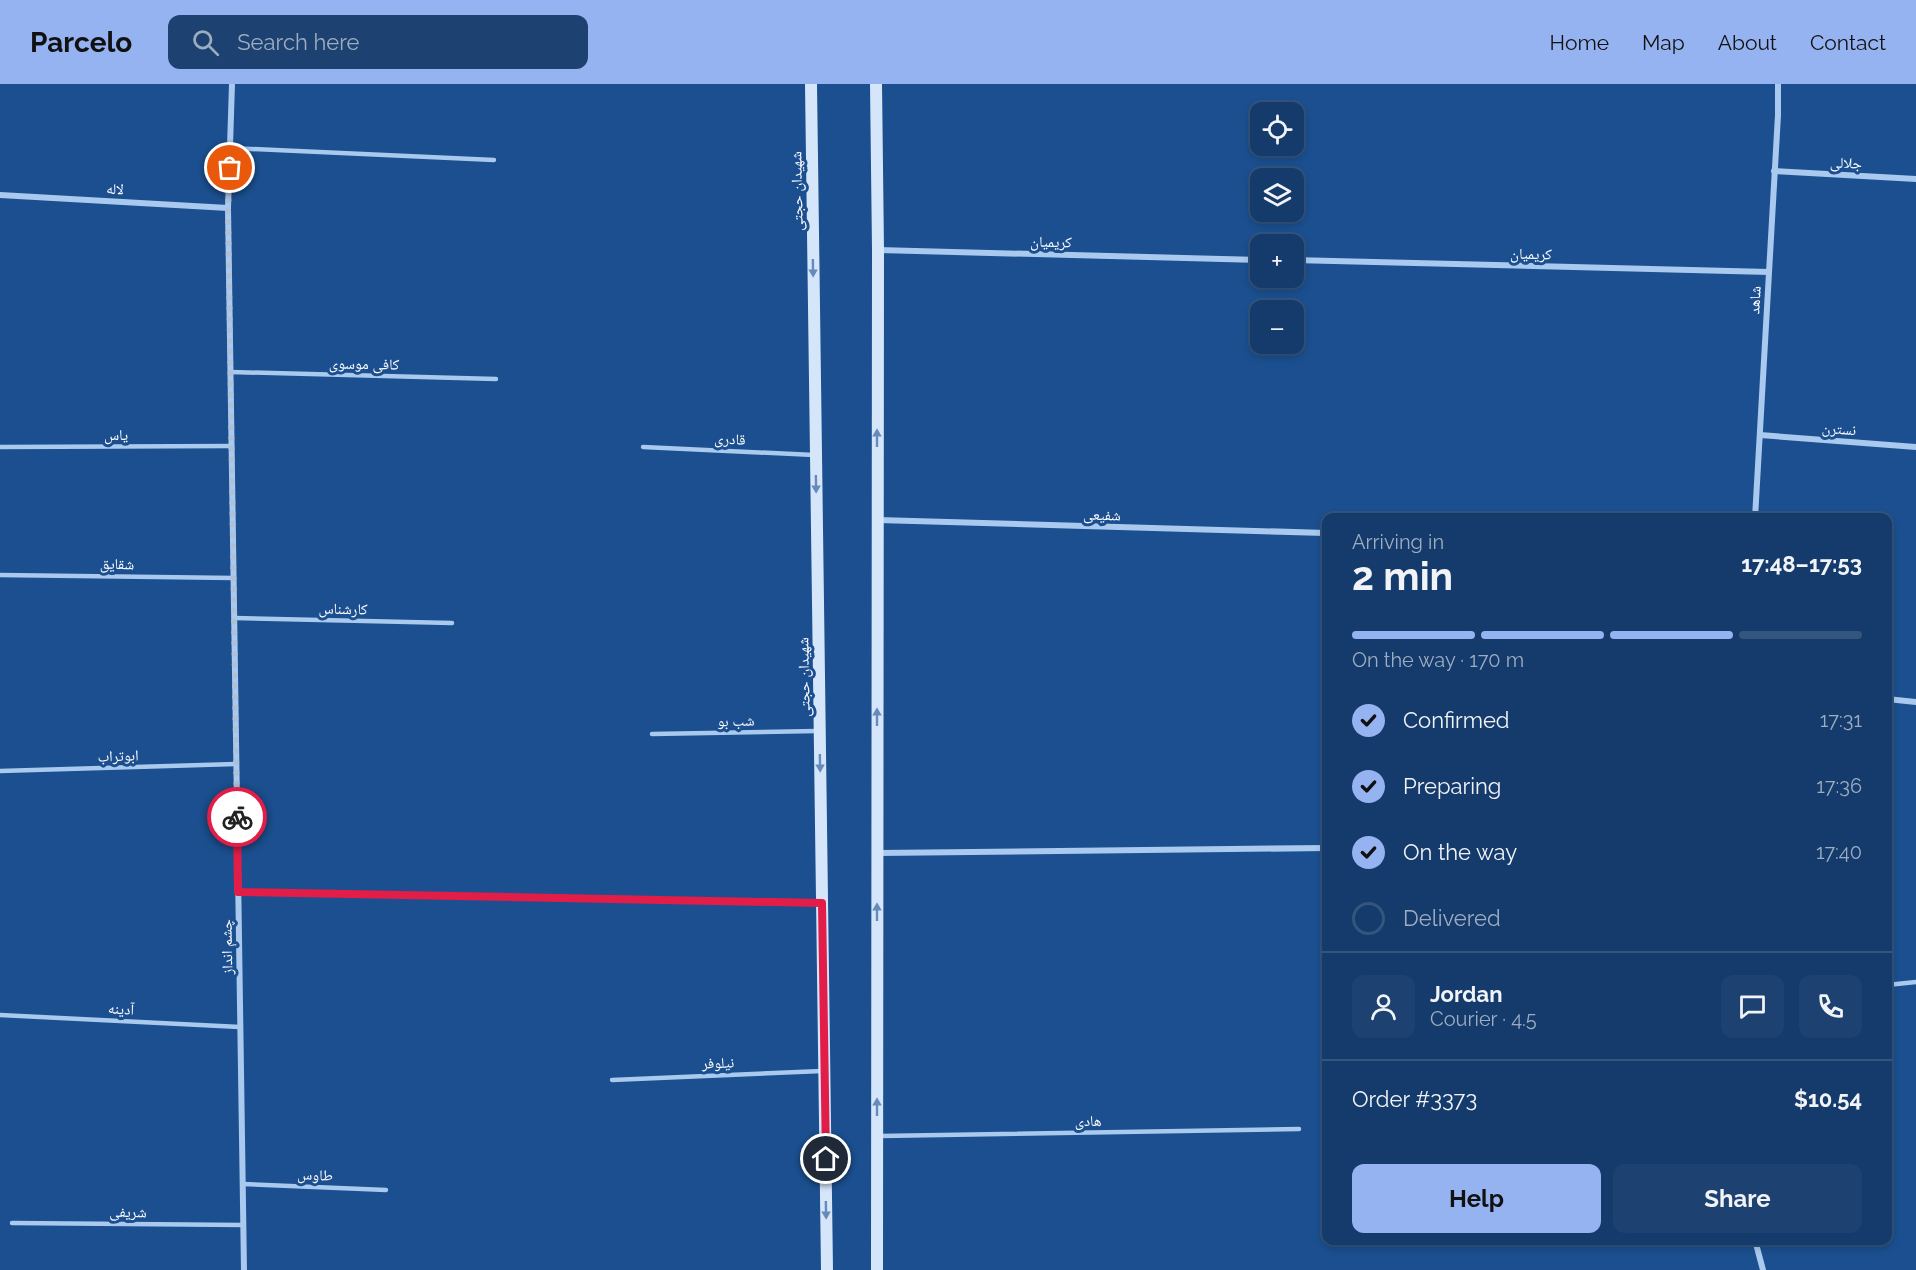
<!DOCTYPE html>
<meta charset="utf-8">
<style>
:root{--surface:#143b6b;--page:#1d4271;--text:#f1f3f6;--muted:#9dadc1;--line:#33557e;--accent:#95b2f1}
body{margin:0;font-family:Raleway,"Noto Naskh Arabic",sans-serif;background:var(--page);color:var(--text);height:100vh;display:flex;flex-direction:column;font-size:22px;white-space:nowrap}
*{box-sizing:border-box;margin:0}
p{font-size:20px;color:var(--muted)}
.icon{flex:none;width:33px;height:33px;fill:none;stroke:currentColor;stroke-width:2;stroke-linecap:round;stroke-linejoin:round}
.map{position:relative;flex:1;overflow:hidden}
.side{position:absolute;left:1322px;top:429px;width:570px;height:732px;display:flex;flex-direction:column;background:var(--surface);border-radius:12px;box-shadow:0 3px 9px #0003,0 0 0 2px var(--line)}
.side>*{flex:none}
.fabs{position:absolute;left:1250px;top:18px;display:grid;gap:12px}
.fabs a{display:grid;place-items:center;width:54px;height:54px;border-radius:12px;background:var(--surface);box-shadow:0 3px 9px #0003,0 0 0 2px var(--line);font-size:30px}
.pin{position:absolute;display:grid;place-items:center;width:51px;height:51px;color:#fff;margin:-26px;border:3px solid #fff;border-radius:50%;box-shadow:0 2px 6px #0007}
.courier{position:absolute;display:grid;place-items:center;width:60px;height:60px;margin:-30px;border:4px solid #e11d48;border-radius:50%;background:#fff;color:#222;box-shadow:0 2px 8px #0007}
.headline em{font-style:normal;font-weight:700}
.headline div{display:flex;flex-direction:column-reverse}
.headline{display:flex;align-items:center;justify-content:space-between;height:102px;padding:0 30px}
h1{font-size:39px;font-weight:700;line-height:45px}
.bar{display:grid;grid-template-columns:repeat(4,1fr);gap:9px 6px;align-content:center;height:72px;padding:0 30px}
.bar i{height:8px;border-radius:4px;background:var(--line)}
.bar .active{background:var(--accent)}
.bar p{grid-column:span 4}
.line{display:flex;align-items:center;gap:15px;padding:0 30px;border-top:2px solid var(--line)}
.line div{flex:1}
.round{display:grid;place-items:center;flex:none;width:63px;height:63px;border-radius:12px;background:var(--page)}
ol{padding:0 30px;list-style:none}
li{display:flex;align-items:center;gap:18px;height:66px}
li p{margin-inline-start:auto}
li .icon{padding:6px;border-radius:50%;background:var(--accent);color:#111;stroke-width:4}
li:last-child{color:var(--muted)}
li i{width:33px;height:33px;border:3px solid var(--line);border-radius:50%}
.action{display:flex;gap:12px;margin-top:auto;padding:12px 30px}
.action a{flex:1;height:69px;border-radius:12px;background:var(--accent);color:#111;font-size:24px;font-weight:700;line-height:69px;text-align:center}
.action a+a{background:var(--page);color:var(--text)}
header{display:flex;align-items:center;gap:36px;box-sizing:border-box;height:84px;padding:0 30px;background:var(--accent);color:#111}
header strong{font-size:28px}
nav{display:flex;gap:33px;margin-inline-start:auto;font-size:21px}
.search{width:420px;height:54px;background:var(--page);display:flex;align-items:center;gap:15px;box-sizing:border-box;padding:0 21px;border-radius:12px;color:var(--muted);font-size:22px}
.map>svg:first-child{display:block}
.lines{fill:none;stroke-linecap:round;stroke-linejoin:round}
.service{stroke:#a9c9ee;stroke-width:4.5}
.minor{stroke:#a9c9ee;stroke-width:6}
.secondary{stroke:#d6e6fa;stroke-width:12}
.oneway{fill:#668bba}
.done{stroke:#afc1d8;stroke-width:6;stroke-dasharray:0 10.8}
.route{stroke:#e11d48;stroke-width:8}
.labels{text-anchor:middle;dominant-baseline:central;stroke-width:6;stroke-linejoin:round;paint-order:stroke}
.street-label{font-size:15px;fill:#fff;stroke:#1b4f8f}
</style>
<header>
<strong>Parcelo</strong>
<div class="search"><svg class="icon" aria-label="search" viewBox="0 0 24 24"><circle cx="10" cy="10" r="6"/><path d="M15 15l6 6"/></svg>Search here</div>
<nav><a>Home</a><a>Map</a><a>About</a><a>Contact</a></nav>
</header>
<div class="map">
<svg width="1916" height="1186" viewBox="0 0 1916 1186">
<rect width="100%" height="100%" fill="#1b4f8f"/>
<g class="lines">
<path class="service" d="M230 64 494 76
M231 288 496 295
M0 363 232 362
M643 363 814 371
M0 491 234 494
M234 534 452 539
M652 650 817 647
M0 687 236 680
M1887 901 1916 898
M0 931 240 943
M612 996 822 987
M880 1052 1299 1045
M243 1100 386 1106
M12 1139 243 1141"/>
<path class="minor" d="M232 0 228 124 244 1186
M1774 87 1916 95
M0 111 228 124
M878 166 1260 176
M1293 176 1769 188
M1760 351 1916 363
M1755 434 1778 31V0
M878 436 1326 449
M1887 615 1916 618
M878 769 1326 764
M238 808 822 819
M1755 1156 1763 1186"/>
<path class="secondary" d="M811 0 827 1186
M876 0 878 166 877 1186"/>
</g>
<defs><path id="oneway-solid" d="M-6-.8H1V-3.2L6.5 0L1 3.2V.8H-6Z" transform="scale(1.5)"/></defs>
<g class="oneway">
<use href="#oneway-solid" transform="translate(813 184) rotate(89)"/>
<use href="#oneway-solid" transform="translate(877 354) rotate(-90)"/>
<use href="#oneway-solid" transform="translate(816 400) rotate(89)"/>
<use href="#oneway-solid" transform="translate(877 633) rotate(-90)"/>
<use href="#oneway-solid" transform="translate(820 679) rotate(89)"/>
<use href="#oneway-solid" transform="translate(877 828) rotate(-90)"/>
<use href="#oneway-solid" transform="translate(877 1023) rotate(-90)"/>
<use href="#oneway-solid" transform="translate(826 1126) rotate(89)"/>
</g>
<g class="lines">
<path class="done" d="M230 84 228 124 237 733"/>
<path class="route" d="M237 733 238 808 822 819 826 1075"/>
</g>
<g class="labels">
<g class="street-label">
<text transform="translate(1846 79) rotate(3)">جلالی</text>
<text transform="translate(115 105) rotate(3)">لاله</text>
<text transform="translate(797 107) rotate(-91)">شهیدان حجتی</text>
<text transform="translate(1051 158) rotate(1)">کریمیان</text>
<text transform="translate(1531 170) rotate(1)">کریمیان</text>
<text transform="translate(1755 216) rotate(-87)">شاهد</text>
<text transform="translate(364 280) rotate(1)">کافی موسوی</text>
<text transform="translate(1839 345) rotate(4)">نسترن</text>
<text x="116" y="351">یاس</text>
<text transform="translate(730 355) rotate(3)">قادری</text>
<text transform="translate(1102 431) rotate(2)">شفیعی</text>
<text transform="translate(117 480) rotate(1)">شقایق</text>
<text transform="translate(343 525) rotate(1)">کارشناس</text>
<text transform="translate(804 593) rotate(-91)">شهیدان حجتی</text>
<text transform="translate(736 637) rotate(-1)">شب بو</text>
<text transform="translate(118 672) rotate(-2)">ابوتراب</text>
<text transform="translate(227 863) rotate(-91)">چشم انداز</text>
<text transform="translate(121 925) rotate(3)">آدینه</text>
<text transform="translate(718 979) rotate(-2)">نیلوفر</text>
<text transform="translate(1088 1037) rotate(-1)">هادی</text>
<text transform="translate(315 1091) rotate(2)">طاوس</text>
<text transform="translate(128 1128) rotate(1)">شریفی</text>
</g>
</g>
</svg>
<div class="fabs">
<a><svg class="icon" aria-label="locate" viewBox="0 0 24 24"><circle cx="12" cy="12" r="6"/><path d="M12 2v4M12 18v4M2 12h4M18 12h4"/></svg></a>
<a><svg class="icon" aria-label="layers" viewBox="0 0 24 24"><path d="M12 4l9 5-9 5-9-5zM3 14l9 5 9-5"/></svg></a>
<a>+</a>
<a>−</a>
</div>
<div class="pin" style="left:230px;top:84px;background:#ea580c"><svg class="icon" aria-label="bag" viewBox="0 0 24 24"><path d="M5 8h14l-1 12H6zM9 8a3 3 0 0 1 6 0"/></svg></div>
<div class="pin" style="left:826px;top:1075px;background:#1f2937"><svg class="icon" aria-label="home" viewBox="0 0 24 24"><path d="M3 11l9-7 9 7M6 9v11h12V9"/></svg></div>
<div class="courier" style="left:237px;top:733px"><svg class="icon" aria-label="bike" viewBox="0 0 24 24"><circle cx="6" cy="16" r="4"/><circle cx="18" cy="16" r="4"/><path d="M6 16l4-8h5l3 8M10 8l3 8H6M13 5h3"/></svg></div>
<section class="side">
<div class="headline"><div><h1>2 min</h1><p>Arriving in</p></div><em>17:48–17:53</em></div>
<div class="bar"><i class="active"></i><i class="active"></i><i class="active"></i><i></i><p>On the way · 170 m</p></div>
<ol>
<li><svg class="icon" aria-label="check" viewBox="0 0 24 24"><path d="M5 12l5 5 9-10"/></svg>Confirmed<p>17:31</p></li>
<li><svg class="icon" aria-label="check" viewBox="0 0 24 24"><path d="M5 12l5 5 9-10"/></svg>Preparing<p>17:36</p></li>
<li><svg class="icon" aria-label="check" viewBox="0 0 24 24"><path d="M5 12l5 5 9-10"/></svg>On the way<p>17:40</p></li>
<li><i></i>Delivered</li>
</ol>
<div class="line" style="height:108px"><a class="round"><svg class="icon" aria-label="person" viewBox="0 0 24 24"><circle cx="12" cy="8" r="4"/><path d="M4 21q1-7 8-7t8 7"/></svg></a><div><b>Jordan</b><p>Courier · 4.5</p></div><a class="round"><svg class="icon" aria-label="chat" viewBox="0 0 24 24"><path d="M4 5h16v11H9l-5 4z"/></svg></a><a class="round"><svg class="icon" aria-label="phone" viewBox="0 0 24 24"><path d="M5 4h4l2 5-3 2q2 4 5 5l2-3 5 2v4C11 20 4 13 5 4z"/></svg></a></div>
<div class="line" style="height:78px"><div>Order #3373</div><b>$10.54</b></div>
<div class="action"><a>Help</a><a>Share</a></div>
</section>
</div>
